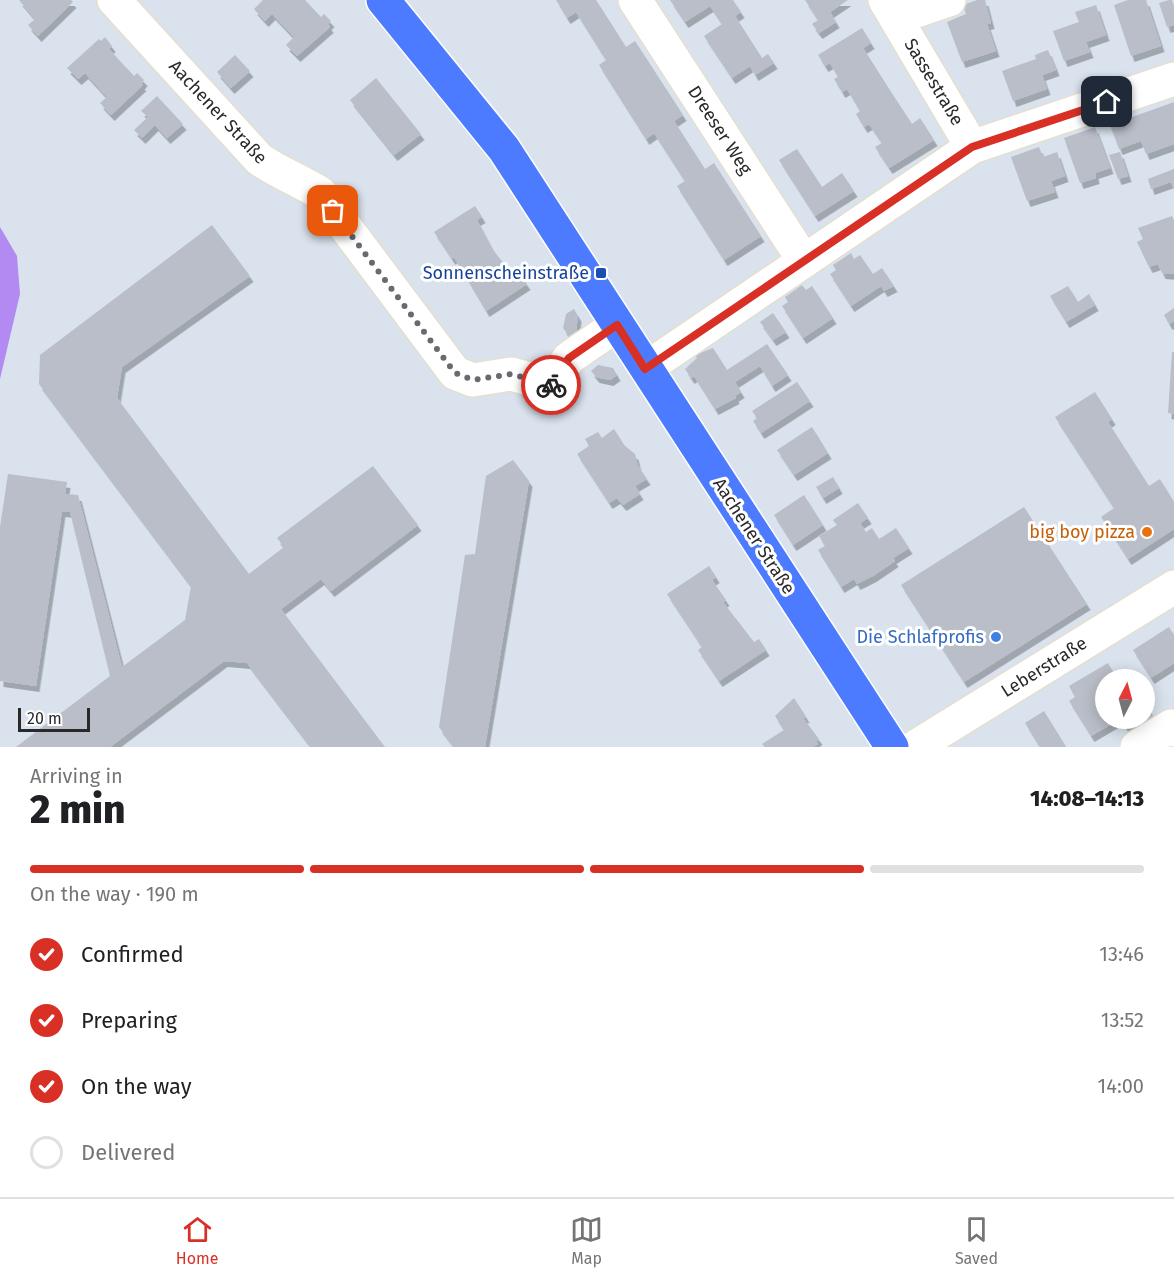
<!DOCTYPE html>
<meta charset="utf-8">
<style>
:root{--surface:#fff;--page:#f2f2f2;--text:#202124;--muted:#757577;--line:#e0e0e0;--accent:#d93025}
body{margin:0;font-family:"Fira Sans",sans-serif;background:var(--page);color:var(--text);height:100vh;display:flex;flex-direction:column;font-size:22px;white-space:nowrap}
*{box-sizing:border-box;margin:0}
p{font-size:20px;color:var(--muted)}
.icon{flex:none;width:33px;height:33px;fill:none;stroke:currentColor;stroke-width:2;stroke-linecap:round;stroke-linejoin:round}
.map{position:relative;height:747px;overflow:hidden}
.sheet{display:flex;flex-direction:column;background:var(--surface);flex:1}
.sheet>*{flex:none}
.needle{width:39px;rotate:6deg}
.buttons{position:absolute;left:1095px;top:669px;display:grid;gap:12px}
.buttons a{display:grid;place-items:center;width:60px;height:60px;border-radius:50%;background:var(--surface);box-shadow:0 3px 15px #0003;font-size:30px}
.scale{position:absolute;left:18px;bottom:15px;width:72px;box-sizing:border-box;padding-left:6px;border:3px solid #292929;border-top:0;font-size:16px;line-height:21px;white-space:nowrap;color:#292929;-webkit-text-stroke:4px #fff;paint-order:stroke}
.pin{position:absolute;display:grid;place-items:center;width:51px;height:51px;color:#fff;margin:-26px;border-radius:12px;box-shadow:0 3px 9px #0006}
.courier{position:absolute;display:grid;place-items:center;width:60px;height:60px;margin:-30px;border:4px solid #d93025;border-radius:50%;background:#fff;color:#222;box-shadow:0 2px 8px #0007}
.overview em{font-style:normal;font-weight:800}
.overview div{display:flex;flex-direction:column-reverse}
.overview{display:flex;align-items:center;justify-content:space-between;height:102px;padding:0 30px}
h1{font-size:39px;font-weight:800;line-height:45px}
.bar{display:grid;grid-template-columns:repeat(4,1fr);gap:9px 6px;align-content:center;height:72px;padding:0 30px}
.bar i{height:8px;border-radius:4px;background:var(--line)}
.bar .selected{background:var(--accent)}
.bar p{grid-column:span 4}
ol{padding:0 30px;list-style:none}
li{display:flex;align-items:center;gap:18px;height:66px}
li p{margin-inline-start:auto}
li .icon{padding:6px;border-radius:50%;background:var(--accent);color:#fff;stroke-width:4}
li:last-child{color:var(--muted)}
li i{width:33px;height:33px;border:3px solid var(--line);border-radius:50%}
.tabs{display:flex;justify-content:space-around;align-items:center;height:84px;border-top:2px solid var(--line);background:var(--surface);font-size:16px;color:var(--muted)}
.tabs a{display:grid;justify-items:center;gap:3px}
.tabs .selected{color:var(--accent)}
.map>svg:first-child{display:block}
.pitch{fill:#b38af2}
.building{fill:#b9bec8;filter:url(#shadow)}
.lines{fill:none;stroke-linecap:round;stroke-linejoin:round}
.minor-casing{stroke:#e4dfce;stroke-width:36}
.major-casing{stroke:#fff;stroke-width:36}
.minor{stroke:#fff;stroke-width:33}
.major{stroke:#4d7bff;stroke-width:33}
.done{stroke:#676a6e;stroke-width:6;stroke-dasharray:0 10.8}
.route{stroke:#d93025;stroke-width:8}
.transit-dot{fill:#1a4fb4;stroke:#fff;stroke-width:2}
.food-dot{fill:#e8710a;stroke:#fff;stroke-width:2}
.shop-dot{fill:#3f7fe0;stroke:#fff;stroke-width:2}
.labels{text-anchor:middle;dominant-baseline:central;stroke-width:6;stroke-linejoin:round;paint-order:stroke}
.street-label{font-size:18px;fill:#292929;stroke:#fff}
.transit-label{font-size:18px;fill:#164399;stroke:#fff;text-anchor:end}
.food-label{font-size:18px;fill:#c56008;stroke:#fff;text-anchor:end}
.shop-label{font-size:18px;fill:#366cbe;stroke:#fff;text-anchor:end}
</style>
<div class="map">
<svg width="1174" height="747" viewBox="0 0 1174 747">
<defs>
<filter id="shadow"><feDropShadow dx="3.5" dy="6" stdDeviation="0" flood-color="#0004"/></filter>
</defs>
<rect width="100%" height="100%" fill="#d9e2ed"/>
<path class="pitch" d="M0 227 17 256 20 294 0 379Z"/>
<path class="building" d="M19 0H71L73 2 38 36 28 25 35 19Z
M263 0H305L321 17 324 14 331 21 328 24 330 27 297 56 286 45 294 37 272 14 265 21 254 9Z
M556 0H596L626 47 635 41 683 115 674 121 705 169 714 163 761 236 724 260 677 186 685 181 654 133 646 139 599 65 606 60 576 12 567 18Z
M670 0H733L741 12 735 16 762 58 768 54 774 63 755 75 750 66 732 78 704 36 722 24 710 6 685 22Z
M805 0H848L830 12 836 22 819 33 812 24 818 20Z
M977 0H985L991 23 987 24 996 51 962 62 947 22 966 14 963 5Z
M1128 0H1146L1161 46 1131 56 1114 5Z
M1169 0H1172L1174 6V25L1167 27 1159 3Z
M1096 5 1106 35 1086 42 1090 52 1064 61 1053 31 1079 22 1075 12Z
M862 28 871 43 863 48 891 92 912 124 920 118 934 140 889 168 875 147 882 143 869 124 864 127 856 114 860 111 847 89 842 92 834 79 838 77 830 63 825 66 818 55Z
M105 37 112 46 109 49 121 62 134 76 137 73 144 80 141 84 143 85 111 115 100 103 107 97 85 73 78 79 67 68 99 39 101 41Z
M1048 50 1056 70 1042 75 1047 89 1013 101 1002 71 1036 59 1035 55Z
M235 55 250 71 231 88 217 72Z
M376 78 421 134 394 155 350 100Z
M157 96 183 124 167 138 155 125 142 138 134 130 148 117 141 111Z
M1174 102V144L1146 154 1141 141 1119 149 1110 125Z
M1095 127 1110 168 1095 173 1096 178 1080 183 1064 138Z
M1039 147 1043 157 1057 152 1065 176 1051 181 1055 192 1027 201 1011 157Z
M797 149 822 187 842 173 854 191 815 216 779 160Z
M1120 152 1128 176 1118 179 1109 155Z
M1174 169V190L1171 182 1151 189 1148 179Z
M475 206 482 217 477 220 493 250 514 276 519 273 527 284 486 311 454 257 452 259 434 232Z
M1172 216 1174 220V274L1162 273 1158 264 1149 267 1137 242 1143 239 1138 228Z
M212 225 250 276 122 367 117 398 249 574 284 547 277 538 373 466 418 525 331 591 321 579 281 609 385 747H311L247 663 224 661 110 747H16L110 676 70 512 62 511 36 686 0 681V527L8 474 67 482 65 494 78 495 122 667 185 620 191 586 39 384 40 355Z
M851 253 854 259 860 255 873 274 882 268 894 286 884 291 881 286 851 306 830 274 836 270 833 265Z
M802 285 806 290 812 286 833 318 803 338 782 306 788 302 785 297Z
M1068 286 1078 302 1089 294 1095 305 1066 322 1050 296Z
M1174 308V321L1169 324 1164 315Z
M574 309 578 316 576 331 569 336 563 328 566 314Z
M773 313 786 332 773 340 760 322Z
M767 344 788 375 772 386 760 366 735 382 741 392 735 396 736 398 715 409 694 376 691 378 685 369 697 358 695 355 713 348 727 370Z
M1172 352H1174V414L1168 413Z
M598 365 613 368 617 375 610 380 596 377 591 371Z
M797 382 810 401 761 433 753 421 757 418 752 411Z
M1095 392 1112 419 1108 422 1149 486 1160 479 1174 502V529L1128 559 1101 517 1114 508 1055 417Z
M812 427 828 453 794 475 777 450Z
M614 429 624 445 635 454 638 466 647 479 635 486 640 494 623 505 617 498 609 503 577 454 589 446 585 439 598 432 602 438Z
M513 460 529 481 485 747H454L439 727 465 555 475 554 486 476Z
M833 477 839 488 823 498 816 487Z
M804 495 823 525 793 545 774 515Z
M858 503 868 518 860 523 866 532 872 528 879 539 896 528 909 548 893 558 895 561 873 576 857 584 854 579 841 587 818 550 825 546 819 536 837 525 833 520Z
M1024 507 1087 604 964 682 901 585Z
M709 566 716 577 712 580 726 600 723 602 754 642 759 639 766 650 719 681 698 650 702 647 667 594Z
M1169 627 1174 635V663L1151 678 1133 650Z
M1108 663 1118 680H1106V718H1144L1151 712 1156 721 1138 732 1133 723 1126 728 1120 719 1091 736 1069 701 1075 697 1069 686Z
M794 698 806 717 803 718 819 739 816 741 818 744 813 747H765L762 744 784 730 775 716Z
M1044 711 1066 747H1040L1025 723Z"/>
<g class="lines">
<defs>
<path id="minor" d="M114 0 259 159C279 173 299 180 320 193L455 373 473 380 511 374 551 385 569 358 617 325
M635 0 804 261
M885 0 972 147
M896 18 949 0
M645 369 972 147 1174 79
M915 747 1174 587
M1137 747 1171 726 1174 730"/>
<path id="major" d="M383 0 504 149 892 747"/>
</defs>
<use href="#minor" class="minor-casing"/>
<use href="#major" class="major-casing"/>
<use href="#minor" class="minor"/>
<use href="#major" class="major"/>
</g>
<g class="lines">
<path class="done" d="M333 211 455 373 473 380 511 374 551 385"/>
<path class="route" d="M551 385 569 358 617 325 645 369 972 147 1107 102"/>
</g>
<rect class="transit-dot" x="595" y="267" width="12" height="12" rx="3"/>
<circle class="food-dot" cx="1147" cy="532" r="6"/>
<circle class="shop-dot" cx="996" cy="637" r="6"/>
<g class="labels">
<g class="street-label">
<text transform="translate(934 82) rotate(59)">Sassestraße</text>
<text transform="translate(218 112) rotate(47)">Aachener Straße</text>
<text transform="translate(720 130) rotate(57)">Dreeser Weg</text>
<text transform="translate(754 536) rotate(57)">Aachener Straße</text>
<text transform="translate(1044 667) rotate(-32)">Leberstraße</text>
</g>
<g class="transit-label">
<text x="589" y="273">Sonnenscheinstraße</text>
</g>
<g class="food-label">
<text x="1135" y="532">big boy pizza</text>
</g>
<g class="shop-label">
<text x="984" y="637">Die Schlafprofis</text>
</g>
</g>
</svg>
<div class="buttons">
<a><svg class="needle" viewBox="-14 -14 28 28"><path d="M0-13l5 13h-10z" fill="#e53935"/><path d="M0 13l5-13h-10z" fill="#757577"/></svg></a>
</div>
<div class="scale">20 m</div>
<div class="pin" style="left:333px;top:211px;background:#ea580c"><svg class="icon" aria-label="bag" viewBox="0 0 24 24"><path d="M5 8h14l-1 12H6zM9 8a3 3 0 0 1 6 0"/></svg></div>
<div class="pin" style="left:1107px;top:102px;background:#1f2937"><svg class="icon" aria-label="home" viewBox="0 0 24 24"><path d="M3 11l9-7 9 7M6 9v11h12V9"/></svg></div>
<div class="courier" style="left:551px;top:385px"><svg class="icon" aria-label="bike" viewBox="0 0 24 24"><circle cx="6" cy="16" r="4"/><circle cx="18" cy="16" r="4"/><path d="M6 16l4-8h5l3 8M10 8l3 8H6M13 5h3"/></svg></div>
</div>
<section class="sheet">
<div class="overview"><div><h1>2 min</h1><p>Arriving in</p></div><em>14:08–14:13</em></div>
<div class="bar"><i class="selected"></i><i class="selected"></i><i class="selected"></i><i></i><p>On the way · 190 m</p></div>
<ol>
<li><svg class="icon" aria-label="check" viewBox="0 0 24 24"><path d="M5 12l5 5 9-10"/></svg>Confirmed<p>13:46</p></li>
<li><svg class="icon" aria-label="check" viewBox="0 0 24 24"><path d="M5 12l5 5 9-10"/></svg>Preparing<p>13:52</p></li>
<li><svg class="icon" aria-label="check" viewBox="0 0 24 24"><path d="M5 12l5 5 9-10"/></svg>On the way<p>14:00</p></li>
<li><i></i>Delivered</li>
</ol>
</section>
<nav class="tabs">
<a class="selected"><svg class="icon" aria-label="home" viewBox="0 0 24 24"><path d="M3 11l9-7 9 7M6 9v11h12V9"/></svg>Home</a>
<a><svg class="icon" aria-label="map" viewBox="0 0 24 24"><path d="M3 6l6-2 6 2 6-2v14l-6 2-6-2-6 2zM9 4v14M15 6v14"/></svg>Map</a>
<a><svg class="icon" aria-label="saved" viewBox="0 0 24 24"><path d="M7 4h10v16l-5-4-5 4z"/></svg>Saved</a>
</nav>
